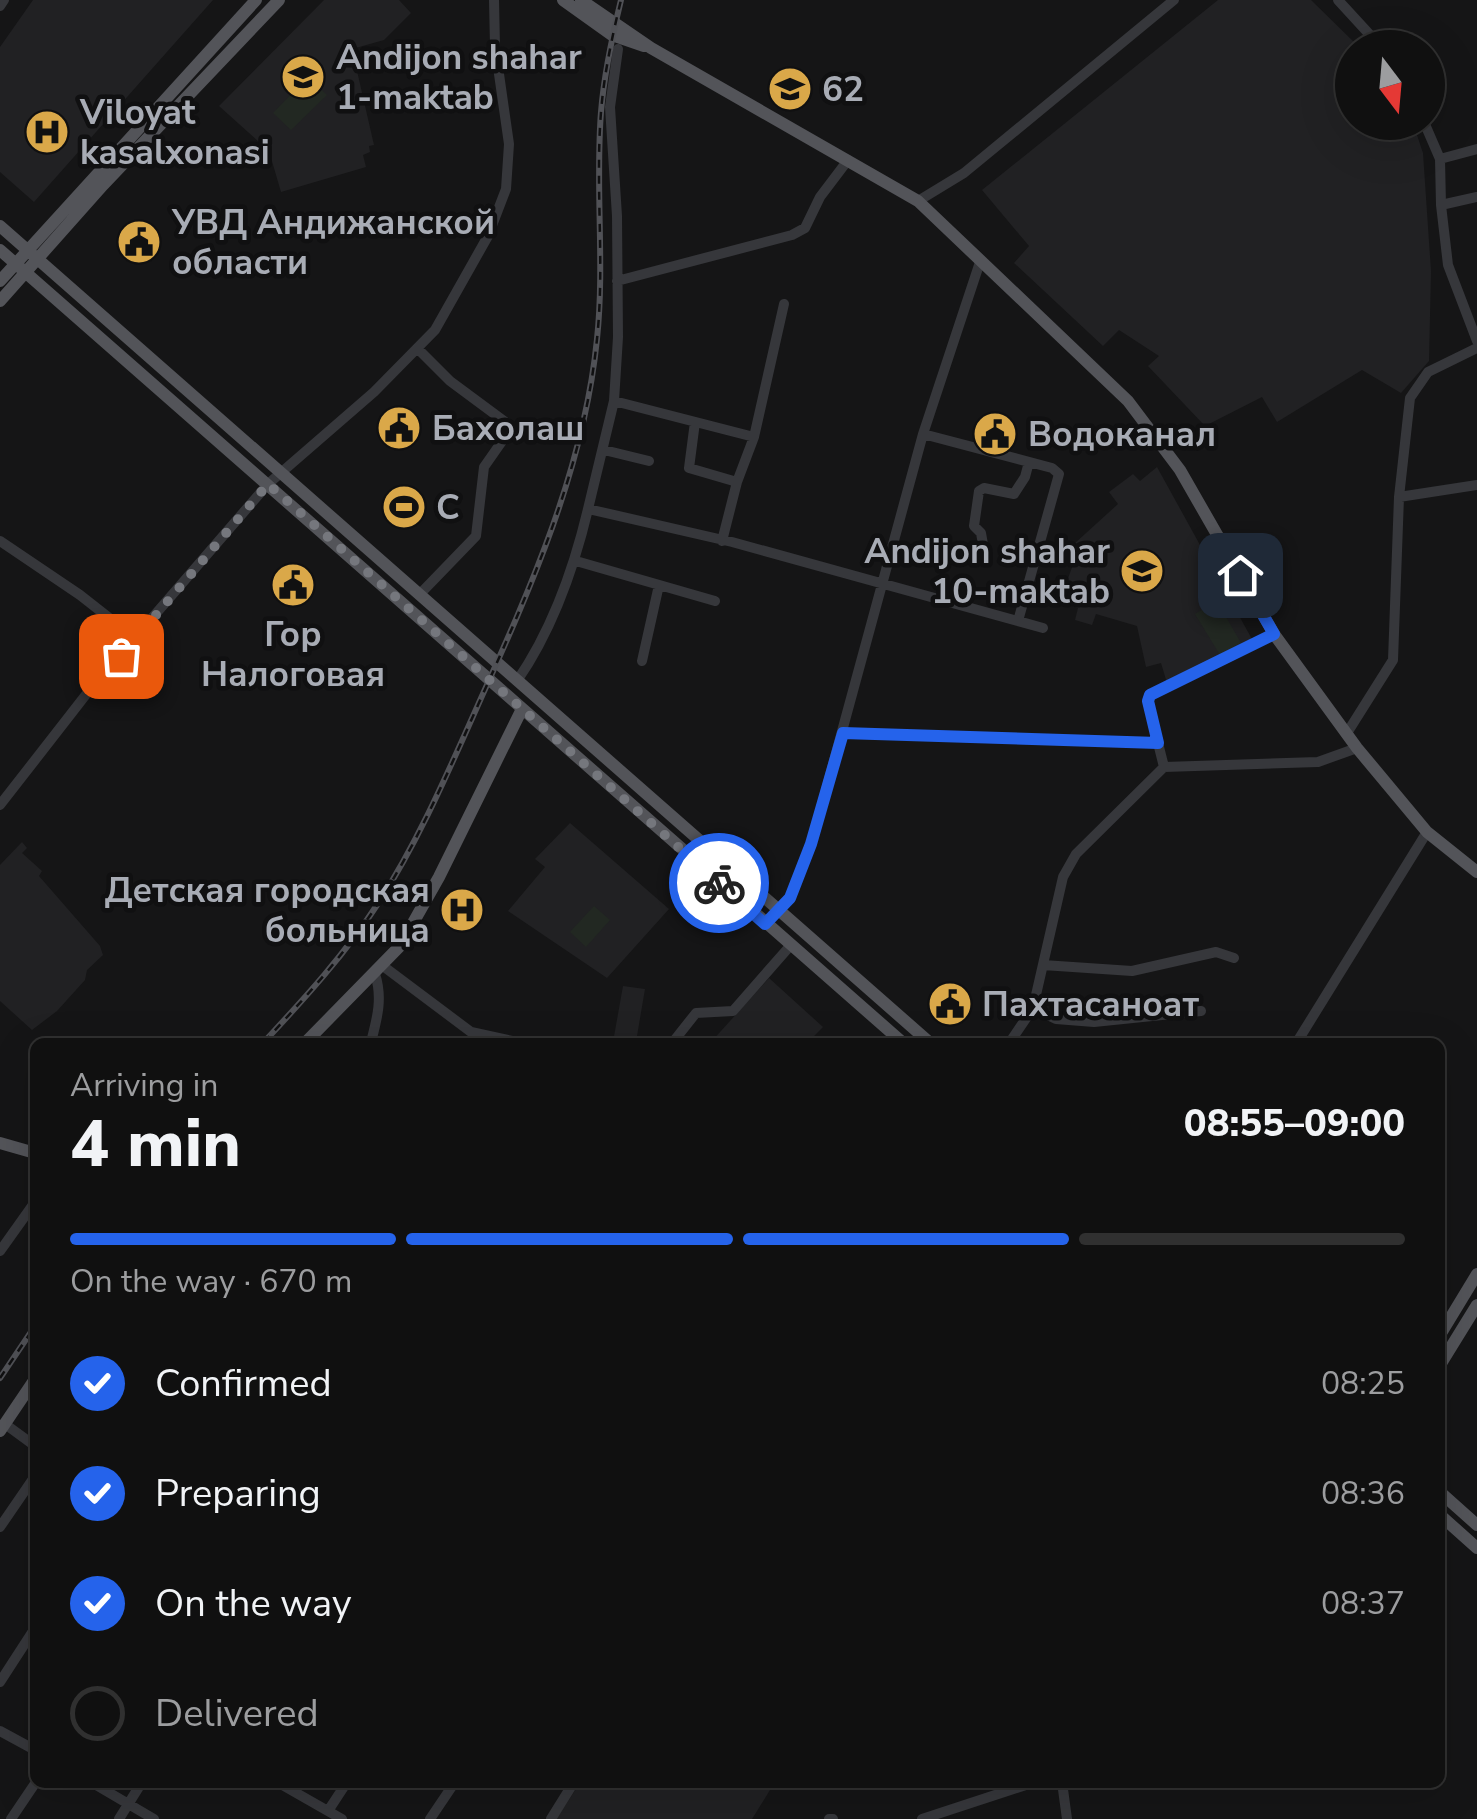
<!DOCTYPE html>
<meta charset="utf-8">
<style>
:root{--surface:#101010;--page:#191919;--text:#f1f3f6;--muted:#9c9d9f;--line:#303030;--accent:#2563eb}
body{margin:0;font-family:"Nunito Sans",sans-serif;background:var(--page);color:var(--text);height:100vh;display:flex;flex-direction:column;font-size:38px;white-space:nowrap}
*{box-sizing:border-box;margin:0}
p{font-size:32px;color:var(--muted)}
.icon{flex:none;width:55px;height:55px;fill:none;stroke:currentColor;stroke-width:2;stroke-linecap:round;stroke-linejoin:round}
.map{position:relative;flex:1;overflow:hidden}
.side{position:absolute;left:30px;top:1038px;width:1415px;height:750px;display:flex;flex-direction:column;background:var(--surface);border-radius:15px;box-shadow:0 10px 40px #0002,0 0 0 2px var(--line)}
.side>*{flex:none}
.needle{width:65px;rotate:164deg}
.tools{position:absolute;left:1335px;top:30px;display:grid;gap:20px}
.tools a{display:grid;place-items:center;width:110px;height:110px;border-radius:50%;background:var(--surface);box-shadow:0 10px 40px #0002,0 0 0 2px var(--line);font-size:50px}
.pin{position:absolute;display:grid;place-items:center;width:85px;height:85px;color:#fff;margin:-42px;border-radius:20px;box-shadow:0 5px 15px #0006}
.courier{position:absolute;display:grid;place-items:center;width:100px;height:100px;margin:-50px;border:8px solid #2563eb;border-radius:50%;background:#fff;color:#222;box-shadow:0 2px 12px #0007}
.summary em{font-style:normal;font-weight:800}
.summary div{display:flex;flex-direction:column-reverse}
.summary{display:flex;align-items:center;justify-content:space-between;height:170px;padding:0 40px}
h1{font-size:65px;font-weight:800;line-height:75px}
.bar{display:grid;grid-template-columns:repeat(4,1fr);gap:15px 10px;align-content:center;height:120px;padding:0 40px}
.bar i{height:12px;border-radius:8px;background:var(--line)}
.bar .selected{background:var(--accent)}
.bar p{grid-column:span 4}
ol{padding:0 40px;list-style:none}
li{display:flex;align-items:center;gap:30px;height:110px}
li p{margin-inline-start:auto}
li .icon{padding:10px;border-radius:50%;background:var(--accent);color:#fff;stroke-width:4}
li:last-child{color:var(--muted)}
li i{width:55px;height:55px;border:5px solid var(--line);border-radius:50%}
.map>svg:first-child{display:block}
.built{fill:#212123}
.green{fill:#222822}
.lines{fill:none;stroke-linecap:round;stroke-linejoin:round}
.minor{stroke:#36373b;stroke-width:10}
.major{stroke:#535459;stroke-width:12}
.rail-casing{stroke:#505156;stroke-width:6}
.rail{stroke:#101011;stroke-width:2.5;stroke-dasharray:8;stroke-linecap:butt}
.done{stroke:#75777d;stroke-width:10;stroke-dasharray:0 18}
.route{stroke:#2563eb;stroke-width:12}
.labels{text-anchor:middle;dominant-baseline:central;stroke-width:9;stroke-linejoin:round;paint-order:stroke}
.poi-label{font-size:35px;font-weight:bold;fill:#a8acb5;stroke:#101011;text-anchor:start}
</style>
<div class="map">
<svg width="1477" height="1819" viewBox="0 0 1477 1819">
<rect width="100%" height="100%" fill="#151516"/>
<path class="built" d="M33 0H213L34 202 0 172V47Z
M324 0H399L411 13 384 40 352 49 374 145 369 146 370 152 363 155 366 167 281 192 269 151 219 106Z
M1218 0H1311L1359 47 1352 48V122L1413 123 1423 153 1431 271 1429 361 1401 393 1362 370 1277 422 1262 397 1205 426 1148 366 1159 356 1119 330 1103 346 1014 263 1029 246 982 190Z
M1157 467 1253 641 1167 683 1161 663 1146 667 1137 626 1096 614 1092 625 1075 620 1078 608 1067 604 1073 587 1066 584 1075 559 1063 554 1118 504 1109 492 1133 474 1140 481Z
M570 823 669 909 607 978 508 911 545 867 535 859Z
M22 842 27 848 22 853 42 871 39 876 100 946 103 955 87 970 85 980 57 1011 32 1030 0 1001V865Z
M769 978 823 1027 808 1042H711Z
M623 986 645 989 636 1042H613Z
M759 1782 770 1790 752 1819H556L580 1783Z"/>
<path class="green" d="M308 77 327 95 291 130 273 113Z
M1217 601 1241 643 1220 655 1195 614Z
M594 906 610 920 586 947 570 932Z"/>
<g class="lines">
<path class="minor" d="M1338 0 1382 48
M0 6 4 0
M618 49 610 107 617 216 618 337 614 401 588 509 732 542 1043 628
M1424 122 1440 159
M1477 149 1440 159 1441 205 1448 265 1477 341
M918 201 964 173 1174 0
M1441 205 1477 197
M617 281 792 235 805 228 820 197 848 160
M418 349 450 381 512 427 484 467 476 536 419 595
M614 401 754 437
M695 422 689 468 737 482
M923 434 1052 468 1059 474 1018 621
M604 450 649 461
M1399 497 1477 485
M0 541 80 595 136 639
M722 541 737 482 754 437 784 304
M985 556 981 533 974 526 979 491 984 488 1014 494 1025 477 1029 462
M576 561 715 601
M642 661 659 585
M517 681C552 630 574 568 588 509
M843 733 1158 743 1164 767
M1347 733 1393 660 1399 497 1410 398 1428 372 1477 348
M1158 743 1148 701 1150 695 1274 634
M0 805 88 692 268 484 374 392 435 330 488 236 506 189 509 144 495 46 494 0
M778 909 790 899 811 845 923 434 980 262
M1043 965 1132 971 1216 952 1234 958
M383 966 471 1032 517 1042
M1033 1008 1056 1019 1094 1022 1201 1011
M371 1042C377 1019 383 998 375 974
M673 1042 696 1013 733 1011 790 946
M1010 1042 1033 1008 1063 877 1076 854 1164 767 1318 762 1357 748
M1297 1042 1427 832
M0 1251 35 1202
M5 1424 35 1446
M0 1527 35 1476
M0 1682 35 1628
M0 1731 35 1750
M91 1782 154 1819
M277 1782 342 1819
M1062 1782 1067 1819
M328 1811 347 1782
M11 1819 36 1782
M119 1819 142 1782
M430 1819 455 1782
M551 1819 574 1782
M829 1819H833
M922 1819 1035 1782"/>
<path class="major" d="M563 0 612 35 644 46
M581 0 651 48 918 201 1128 401 1180 470 1274 634 1357 748 1427 832 1477 872
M0 226 929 1042
M0 250 902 1042
M0 281 256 0
M0 301 103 185 279 0
M306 1042 400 946 439 877 522 709
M0 1143 35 1153
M1440 1335 1477 1274
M1440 1365 1477 1305
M0 1431 35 1379
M1440 1492 1477 1525
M1440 1515 1477 1548"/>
<defs>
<path id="rail" d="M264 1042C305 998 346 953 379 902 419 840 448 772 478 705 531 587 584 469 597 339 605 264 595 187 601 112 604 74 612 37 621 0
M0 1378 35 1326"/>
</defs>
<use href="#rail" class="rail-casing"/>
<use href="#rail" class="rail"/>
</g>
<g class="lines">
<path class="done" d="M121 656 268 484 719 883"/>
<path class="route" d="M719 883 765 924 790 898 811 844 843 733 1158 743 1148 701 1150 695 1274 634 1240 575"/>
</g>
<defs>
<symbol id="school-disc" viewBox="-11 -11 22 22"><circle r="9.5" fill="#daa849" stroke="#101011"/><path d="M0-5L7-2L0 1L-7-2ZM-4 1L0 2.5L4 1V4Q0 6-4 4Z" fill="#111"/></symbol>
<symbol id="hospital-disc" viewBox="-11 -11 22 22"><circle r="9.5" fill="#daa849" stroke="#101011"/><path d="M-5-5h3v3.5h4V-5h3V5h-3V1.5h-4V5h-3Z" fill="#111"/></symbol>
<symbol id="civic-disc" viewBox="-11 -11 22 22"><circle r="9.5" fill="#daa849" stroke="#101011"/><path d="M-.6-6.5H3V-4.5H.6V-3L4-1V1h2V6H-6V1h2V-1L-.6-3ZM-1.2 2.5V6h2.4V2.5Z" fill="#111"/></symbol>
<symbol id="stadium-disc" viewBox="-11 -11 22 22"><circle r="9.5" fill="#daa849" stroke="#101011"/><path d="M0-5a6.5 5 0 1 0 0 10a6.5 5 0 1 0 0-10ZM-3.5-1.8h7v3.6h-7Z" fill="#111"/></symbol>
</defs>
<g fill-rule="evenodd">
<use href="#school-disc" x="278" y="52" width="50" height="50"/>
<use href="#school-disc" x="765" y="64" width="50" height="50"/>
<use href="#hospital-disc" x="22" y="107" width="50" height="50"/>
<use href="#civic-disc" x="114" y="217" width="50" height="50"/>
<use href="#civic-disc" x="374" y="403" width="50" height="50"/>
<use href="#civic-disc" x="970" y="409" width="50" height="50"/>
<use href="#stadium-disc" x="379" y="482" width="50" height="50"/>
<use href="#school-disc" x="1117" y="546" width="50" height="50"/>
<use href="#civic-disc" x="268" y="560" width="50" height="50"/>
<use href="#hospital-disc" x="437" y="885" width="50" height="50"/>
<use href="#civic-disc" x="925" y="979" width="50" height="50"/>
</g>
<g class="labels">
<g class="poi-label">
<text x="336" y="57">Andijon shahar<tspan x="336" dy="40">1-maktab</tspan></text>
<text x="822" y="89">62</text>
<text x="80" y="112">Viloyat<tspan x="80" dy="40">kasalxonasi</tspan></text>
<text x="172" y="222">УВД Андижанской<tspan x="172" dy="40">области</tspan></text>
<text x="432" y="428">Бахолаш</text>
<text x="1028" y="434">Водоканал</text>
<text x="436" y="507">С</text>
<text x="1110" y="551" text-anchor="end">Andijon shahar<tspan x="1110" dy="40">10-maktab</tspan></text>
<text x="293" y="634" text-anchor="middle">Гор<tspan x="293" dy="40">Налоговая</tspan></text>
<text x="430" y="890" text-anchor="end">Детская городская<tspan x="430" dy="40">больница</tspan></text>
<text x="982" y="1004">Пахтасаноат</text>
</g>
</g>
</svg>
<div class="tools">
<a><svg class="needle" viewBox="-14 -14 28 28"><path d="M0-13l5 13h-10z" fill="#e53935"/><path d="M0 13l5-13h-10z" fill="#9c9d9f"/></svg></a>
</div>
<div class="pin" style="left:121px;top:656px;background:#ea580c"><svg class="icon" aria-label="bag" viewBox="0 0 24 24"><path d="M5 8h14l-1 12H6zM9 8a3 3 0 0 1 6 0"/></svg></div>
<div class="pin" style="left:1240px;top:575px;background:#1f2937"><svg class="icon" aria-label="home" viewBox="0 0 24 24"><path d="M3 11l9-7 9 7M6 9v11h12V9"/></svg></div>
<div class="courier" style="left:719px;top:883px"><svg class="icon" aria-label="bike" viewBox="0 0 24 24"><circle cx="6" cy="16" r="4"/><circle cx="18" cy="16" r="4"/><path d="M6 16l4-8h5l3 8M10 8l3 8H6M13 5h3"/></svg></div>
<section class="side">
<div class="summary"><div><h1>4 min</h1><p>Arriving in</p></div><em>08:55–09:00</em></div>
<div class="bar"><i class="selected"></i><i class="selected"></i><i class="selected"></i><i></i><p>On the way · 670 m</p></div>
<ol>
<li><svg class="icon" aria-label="check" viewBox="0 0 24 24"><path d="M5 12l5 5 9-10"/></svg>Confirmed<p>08:25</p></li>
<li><svg class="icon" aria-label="check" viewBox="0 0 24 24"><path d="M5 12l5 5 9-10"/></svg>Preparing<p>08:36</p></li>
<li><svg class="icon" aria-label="check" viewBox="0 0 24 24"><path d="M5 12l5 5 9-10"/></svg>On the way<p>08:37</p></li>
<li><i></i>Delivered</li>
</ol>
</section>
</div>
